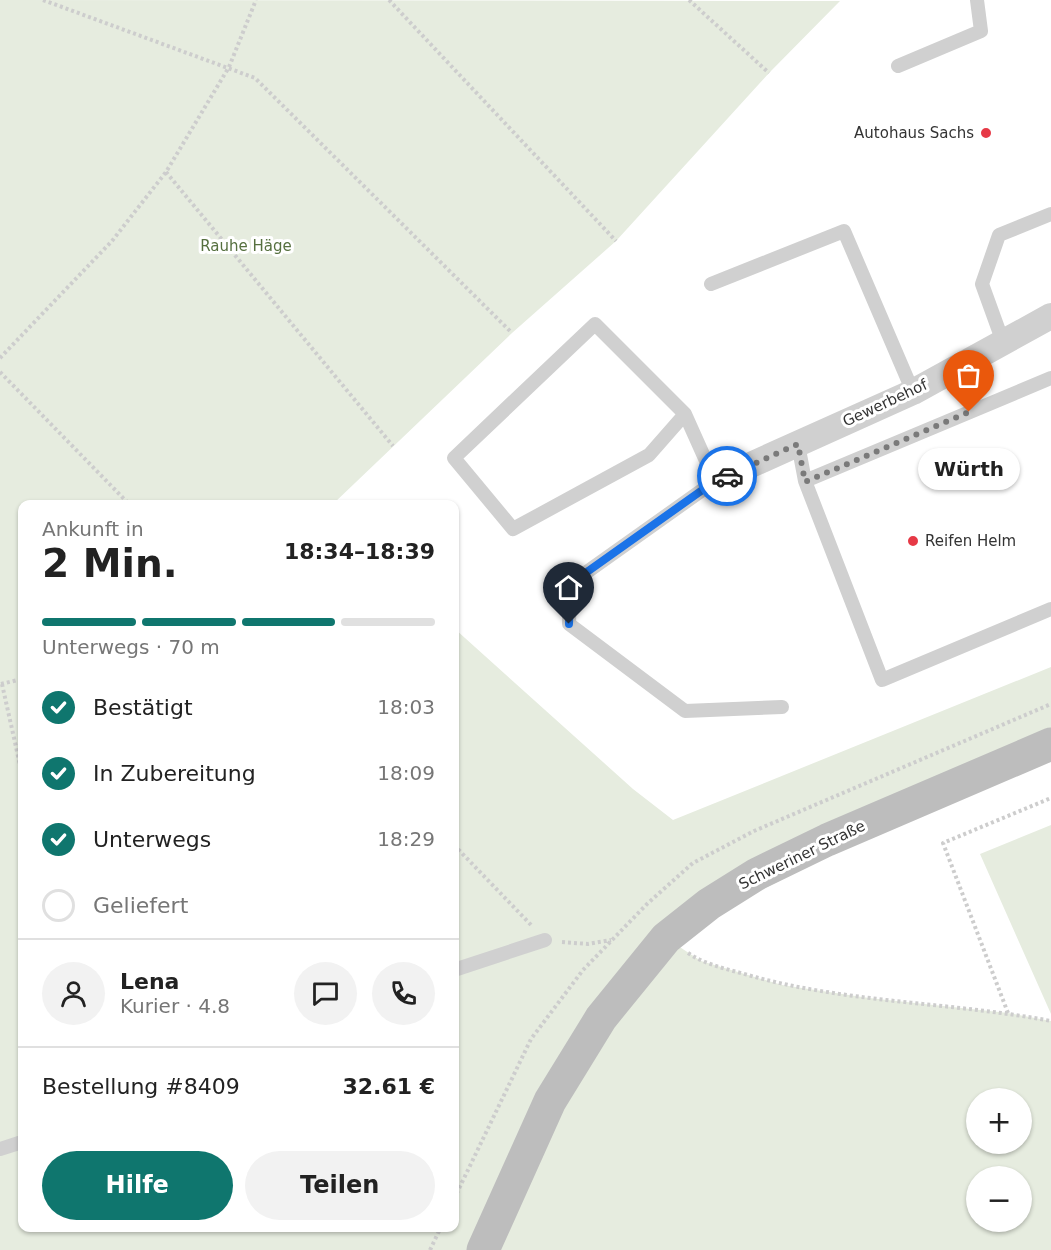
<!DOCTYPE html>
<html lang="de">
<meta charset="utf-8">
<style>
:root{--surface:#fff;--page:#f2f2f2;--text:#222;--muted:#767676;--line:#e0e0e0;--accent:#0f766e}
body{margin:0;font-family:"DejaVu Sans",sans-serif;background:var(--page);color:var(--text);height:100vh;display:flex;flex-direction:column;font-size:22px;white-space:nowrap}
*{box-sizing:border-box;margin:0}
p{font-size:20px;color:var(--muted)}
.icon{flex:none;width:33px;height:33px;fill:none;stroke:currentColor;stroke-width:2;stroke-linecap:round;stroke-linejoin:round}
.map{position:relative;flex:1;overflow:hidden}
.sheet{position:absolute;left:18px;top:500px;width:441px;height:732px;display:flex;flex-direction:column;background:var(--surface);border-radius:12px;box-shadow:0 2px 4px #0004}
.sheet>*{flex:none}
.tools{position:absolute;left:966px;top:1088px;display:grid;gap:12px}
.tools a{display:grid;place-items:center;width:66px;height:66px;border-radius:50%;background:var(--surface);box-shadow:0 2px 4px #0004;font-size:30px}
.pin{position:absolute;display:grid;place-items:center;width:51px;height:51px;color:#fff;margin:-62px -26px;border-radius:50% 50% 50% 0;rotate:-45deg;box-shadow:0 0 6px #0007}
.pin .icon{rotate:45deg}
.courier{position:absolute;display:grid;place-items:center;width:60px;height:60px;margin:-30px;border:4px solid #1a73e8;border-radius:50%;background:#fff;color:#222;box-shadow:0 2px 8px #0007}
.bubble{position:absolute;height:42px;border-radius:21px;background:var(--surface);box-shadow:0 2px 4px #0004;font-size:20px;font-weight:800;line-height:42px;text-align:center}
.headline em{font-style:normal;font-weight:800}
.headline div{display:flex;flex-direction:column-reverse}
.headline{display:flex;align-items:center;justify-content:space-between;height:102px;padding:0 24px}
h1{font-size:39px;font-weight:800;line-height:45px}
.bar{display:grid;grid-template-columns:repeat(4,1fr);gap:9px 6px;align-content:center;height:72px;padding:0 24px}
.bar i{height:8px;border-radius:4px;background:var(--line)}
.bar .selected{background:var(--accent)}
.bar p{grid-column:span 4}
.line{display:flex;align-items:center;gap:15px;padding:0 24px;border-top:2px solid var(--line)}
.line div{flex:1}
.round{display:grid;place-items:center;flex:none;width:63px;height:63px;border-radius:32px;background:var(--page)}
ol{padding:0 24px;list-style:none}
li{display:flex;align-items:center;gap:18px;height:66px}
li p{margin-inline-start:auto}
li .icon{padding:6px;border-radius:50%;background:var(--accent);color:#fff;stroke-width:4}
li:last-child{color:var(--muted)}
li i{width:33px;height:33px;border:3px solid var(--line);border-radius:50%}
.button{display:flex;gap:12px;margin-top:auto;padding:12px 24px}
.button a{flex:1;height:69px;border-radius:36px;background:var(--accent);color:#fff;font-size:24px;font-weight:800;line-height:69px;text-align:center}
.button a+a{background:var(--page);color:var(--text)}
.map>svg:first-child{display:block}
.green{fill:#e6ecdf;fill-rule:evenodd}
.lines{fill:none;stroke-linecap:round;stroke-linejoin:round}
.path{stroke:#cdcdcd;stroke-width:4;stroke-dasharray:3 3;stroke-linecap:butt}
.lane{stroke:#d0d0d0;stroke-width:14}
.street{stroke:#d0d0d0;stroke-width:26}
.secondary{stroke:#bdbdbd;stroke-width:33}
.done{stroke:#7a7a7a;stroke-width:6;stroke-dasharray:0 10.8}
.route{stroke:#1a73e8;stroke-width:8}
.poi-dot{fill:#e63946;stroke:#fff;stroke-width:2}
.labels{text-anchor:middle;dominant-baseline:central;stroke-width:6;stroke-linejoin:round;paint-order:stroke}
.poi-label{font-size:15px;fill:#333;stroke:#fff;text-anchor:end}
.park-label{font-size:15px;fill:#56703f;stroke:#fff}
.street-label{font-size:15px;fill:#333;stroke:#fff}
</style>
<div class="map">
<svg width="1051" height="1250" viewBox="0 0 1051 1250">
<rect width="100%" height="100%" fill="#fff"/>
<path class="green" d="M0 0 840 1 769 73 616 241 512 333 333 504H22V1227H454L455 629 633 789 673 820 1051 667V744L666 938 701 961 782 985 869 998 1008 1013 1051 1021V1250H0ZM976 1098H1022V1143H976ZM976 1176H1022V1221H976Z
M1051 825V1014L980 854Z"/>
<g class="lines">
<path class="path" d="M43 0 255 78 512 333
M389 0 616 241
M689 0 769 73
M166 172 393 446
M0 358 112 241 166 172 229 67 256 0
M0 372 129 504
M1 684 22 679
M2 684 22 774
M454 845 533 927
M562 942 588 944 611 940
M688 953C706 965 727 969 748 975 846 1003 951 1002 1051 1021
M1008 1013 943 843 1051 798
M454 1199 531 1039 583 970 647 904 693 863 754 831 1051 704
M430 1250 441 1227"/>
<path class="lane" d="M898 66 981 31 977 0
M711 284 844 231 913 392
M1003 342 982 284 999 235 1051 214
M685 414 649 455 513 529 454 458 595 324 685 414 715 481 570 584 569 624 685 711 782 707
M798 444 805 481 882 680 1051 609
M805 481 1051 378
M454 970 545 940
M0 1149 22 1142"/>
<path class="street" d="M715 481 913 392 1051 316"/>
<path class="secondary" d="M483 1250 550 1101 601 1018 666 938 709 904 757 874 827 840 1051 744"/>
</g>
<g class="lines">
<path class="done" d="M727 476 798 444 805 482 969 412"/>
<path class="route" d="M569 624 570 584 715 481 727 476"/>
</g>
<g class="poi-dot">
<circle cx="986" cy="133" r="6"/>
<circle cx="913" cy="541" r="6"/>
</g>
<g class="labels">
<g class="poi-label">
<text x="974" y="133">Autohaus Sachs</text>
<text x="925" y="541" text-anchor="start">Reifen Helm</text>
</g>
<g class="park-label">
<text x="246" y="246">Rauhe Häge</text>
</g>
<g class="street-label">
<text transform="translate(885 403) rotate(-25)">Gewerbehof</text>
<text transform="translate(802 855) rotate(-26)">Schweriner Straße</text>
</g>
</g>
</svg>
<div class="tools">
<a>+</a>
<a>−</a>
</div>
<div class="pin" style="left:969px;top:412px;background:#ea580c"><svg class="icon" aria-label="bag" viewBox="0 0 24 24"><path d="M5 8h14l-1 12H6zM9 8a3 3 0 0 1 6 0"/></svg></div>
<div class="pin" style="left:569px;top:624px;background:#1f2937"><svg class="icon" aria-label="home" viewBox="0 0 24 24"><path d="M3 11l9-7 9 7M6 9v11h12V9"/></svg></div>
<div class="courier" style="left:727px;top:476px"><svg class="icon" aria-label="car" viewBox="0 0 24 24"><path d="M5 17H2v-5l4-1 3-4h7l3 4 3 1v5h-3M9 17h6M6 11h13"/><circle cx="7" cy="17" r="2"/><circle cx="17" cy="17" r="2"/></svg></div>
<div class="bubble" style="left:918px;top:448px;width:102px">Würth</div>
<section class="sheet">
<div class="headline"><div><h1>2 Min.</h1><p>Ankunft in</p></div><em>18:34–18:39</em></div>
<div class="bar"><i class="selected"></i><i class="selected"></i><i class="selected"></i><i></i><p>Unterwegs · 70 m</p></div>
<ol>
<li><svg class="icon" aria-label="check" viewBox="0 0 24 24"><path d="M5 12l5 5 9-10"/></svg>Bestätigt<p>18:03</p></li>
<li><svg class="icon" aria-label="check" viewBox="0 0 24 24"><path d="M5 12l5 5 9-10"/></svg>In Zubereitung<p>18:09</p></li>
<li><svg class="icon" aria-label="check" viewBox="0 0 24 24"><path d="M5 12l5 5 9-10"/></svg>Unterwegs<p>18:29</p></li>
<li><i></i>Geliefert</li>
</ol>
<div class="line" style="height:108px"><a class="round"><svg class="icon" aria-label="person" viewBox="0 0 24 24"><circle cx="12" cy="8" r="4"/><path d="M4 21q1-7 8-7t8 7"/></svg></a><div><b>Lena</b><p>Kurier · 4.8</p></div><a class="round"><svg class="icon" aria-label="chat" viewBox="0 0 24 24"><path d="M4 5h16v11H9l-5 4z"/></svg></a><a class="round"><svg class="icon" aria-label="phone" viewBox="0 0 24 24"><path d="M5 4h4l2 5-3 2q2 4 5 5l2-3 5 2v4C11 20 4 13 5 4z"/></svg></a></div>
<div class="line" style="height:78px"><div>Bestellung #8409</div><b>32.61 €</b></div>
<div class="button"><a>Hilfe</a><a>Teilen</a></div>
</section>
</div>
